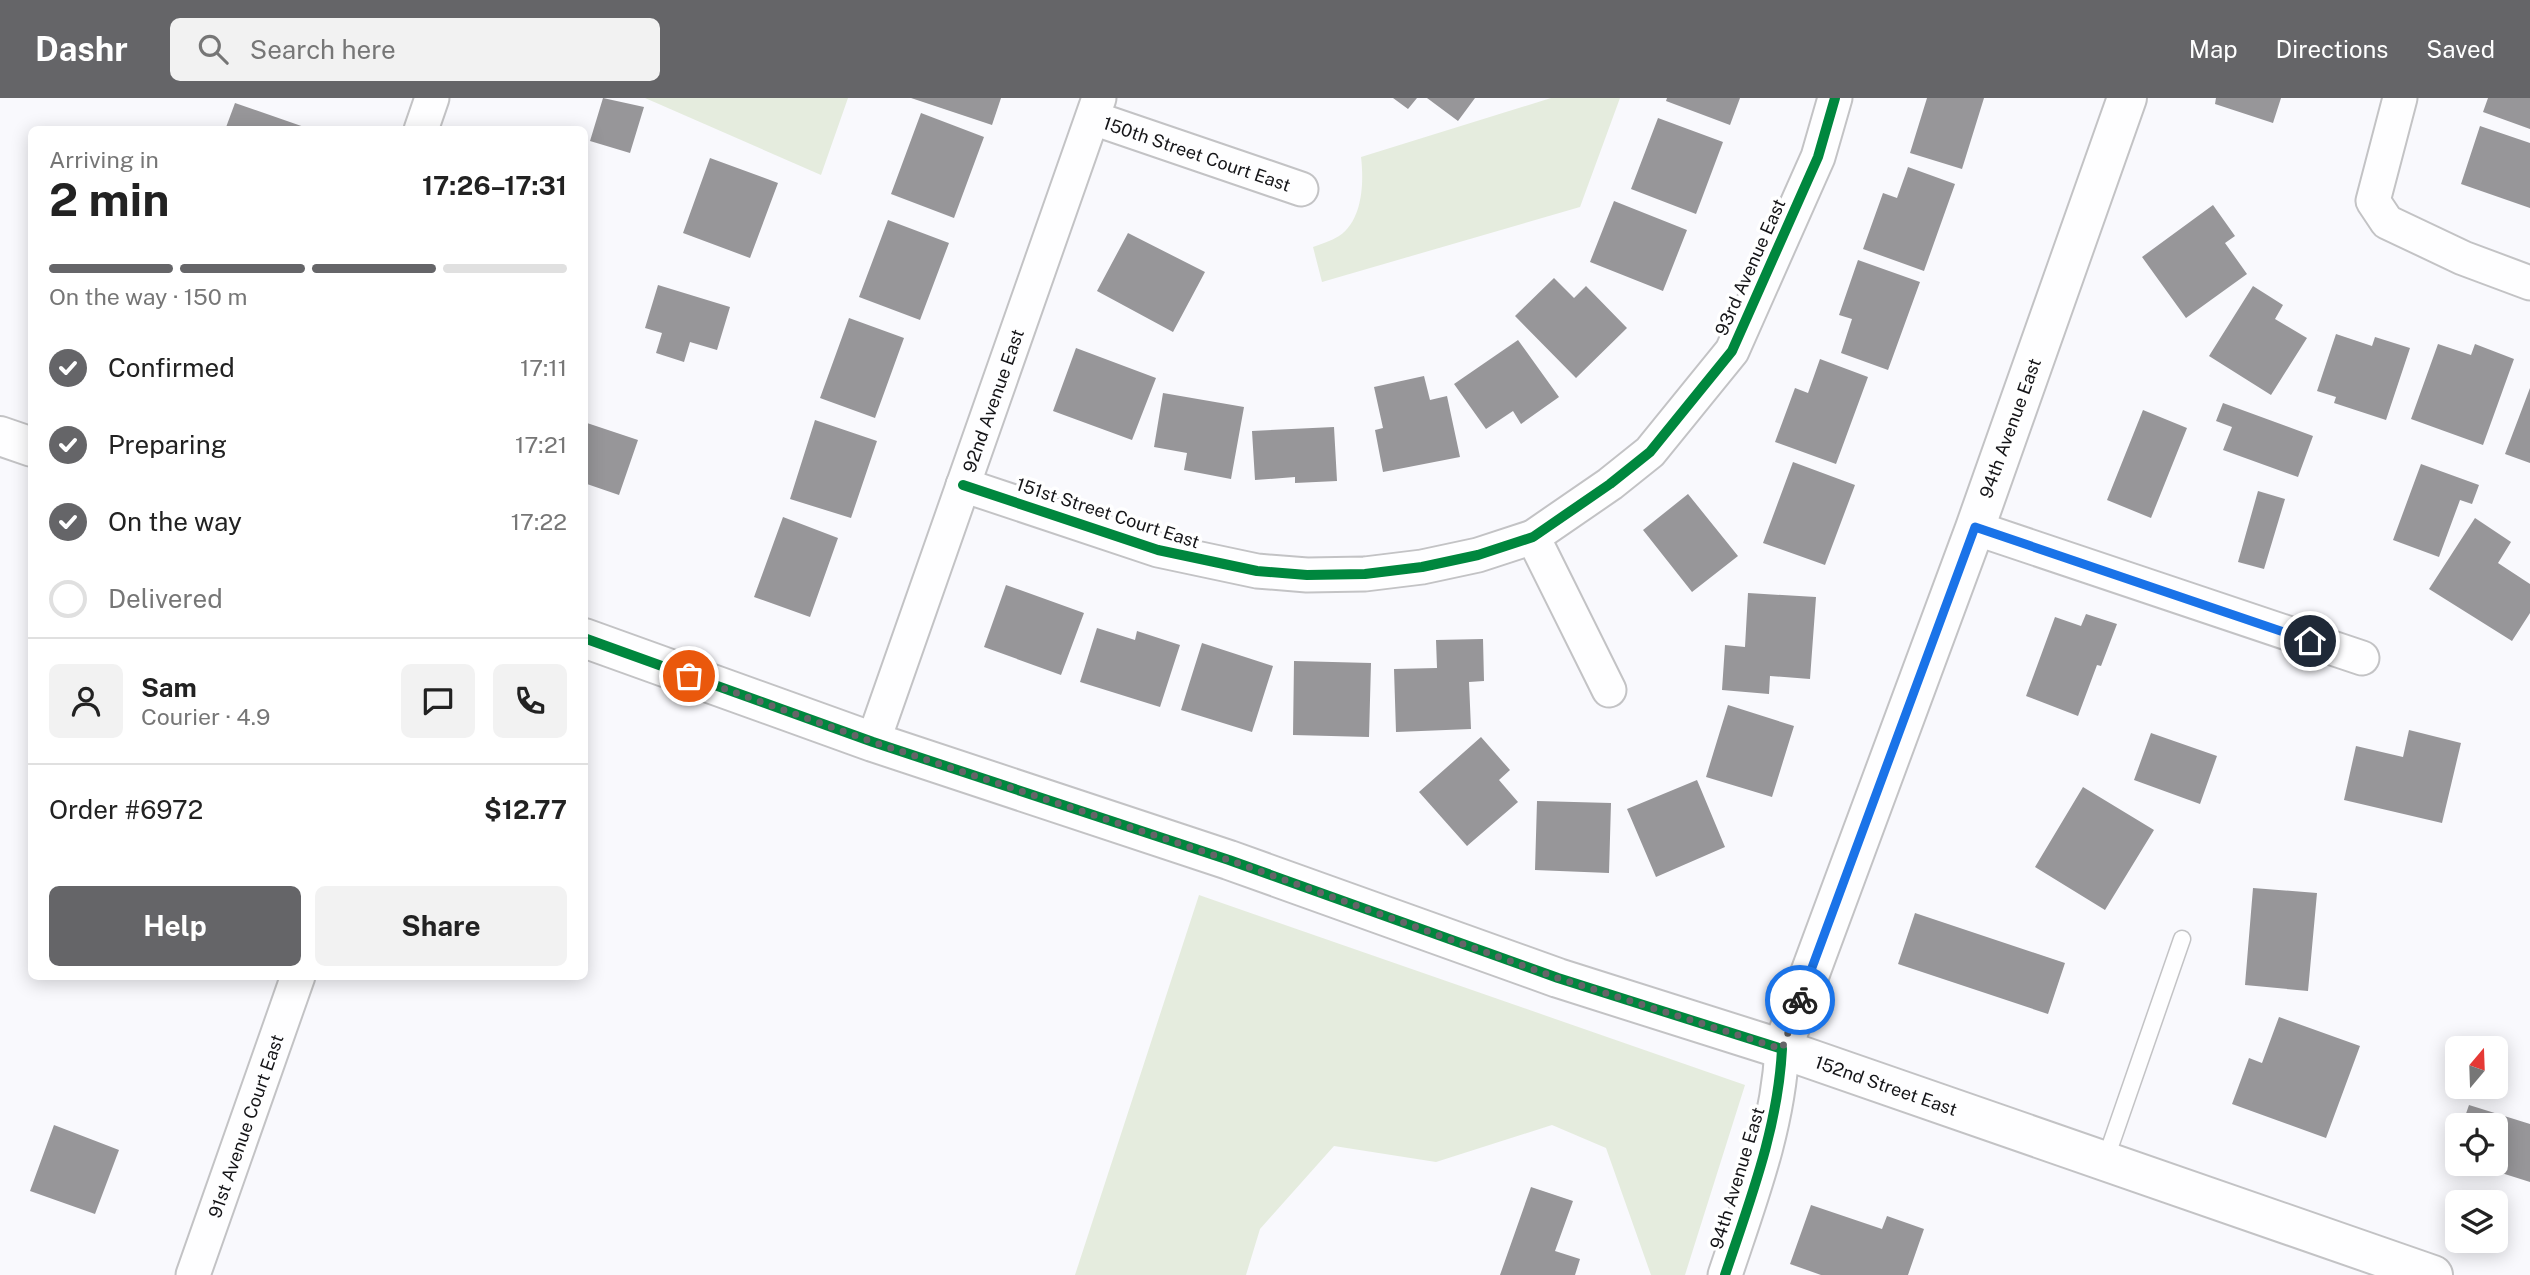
<!DOCTYPE html>
<meta charset="utf-8">
<style>
:root{--surface:#fff;--page:#f2f2f2;--text:#222;--muted:#767676;--line:#e0e0e0;--accent:#656568}
body{margin:0;font-family:"Public Sans",sans-serif;background:var(--page);color:var(--text);height:100vh;display:flex;flex-direction:column;font-size:26px;white-space:nowrap}
*{box-sizing:border-box;margin:0}
p{font-size:23px;color:var(--muted)}
.icon{flex:none;width:38px;height:38px;fill:none;stroke:currentColor;stroke-width:2;stroke-linecap:round;stroke-linejoin:round}
.map{position:relative;flex:1;overflow:hidden}
.panel{position:absolute;left:28px;top:28px;width:560px;height:854px;display:flex;flex-direction:column;background:var(--surface);border-radius:10px;box-shadow:0 4px 18px #0003}
.panel>*{flex:none}
.needle{width:46px;rotate:19deg}
.fabs{position:absolute;left:2445px;top:938px;display:grid;gap:14px}
.fabs a{display:grid;place-items:center;width:63px;height:63px;border-radius:10px;background:var(--surface);box-shadow:0 4px 18px #0003;font-size:35px}
.pin{position:absolute;display:grid;place-items:center;width:60px;height:60px;color:#fff;margin:-30px;border:4px solid #fff;border-radius:50%;box-shadow:0 2px 7px #0007}
.courier{position:absolute;display:grid;place-items:center;width:70px;height:70px;margin:-35px;border:5px solid #1a73e8;border-radius:50%;background:#fff;color:#222;box-shadow:0 2px 9px #0007}
.headline em{font-style:normal;font-weight:700}
.headline div{display:flex;flex-direction:column-reverse}
.headline{display:flex;align-items:center;justify-content:space-between;height:119px;padding:0 21px}
h1{font-size:46px;font-weight:700;line-height:52px}
.bar{display:grid;grid-template-columns:repeat(4,1fr);gap:10px 7px;align-content:center;height:84px;padding:0 21px}
.bar i{height:9px;border-radius:5px;background:var(--line)}
.bar .active{background:var(--accent)}
.bar p{grid-column:span 4}
.line{display:flex;align-items:center;gap:18px;padding:0 21px;border-top:2px solid var(--line)}
.line div{flex:1}
.round{display:grid;place-items:center;flex:none;width:74px;height:74px;border-radius:10px;background:var(--page)}
ol{padding:0 21px;list-style:none}
li{display:flex;align-items:center;gap:21px;height:77px}
li p{margin-inline-start:auto}
li .icon{padding:7px;border-radius:50%;background:var(--accent);color:#fff;stroke-width:4}
li:last-child{color:var(--muted)}
li i{width:38px;height:38px;border:4px solid var(--line);border-radius:50%}
.button{display:flex;gap:14px;margin-top:auto;padding:14px 21px}
.button a{flex:1;height:80px;border-radius:10px;background:var(--accent);color:#fff;font-size:28px;font-weight:700;line-height:80px;text-align:center}
.button a+a{background:var(--page);color:var(--text)}
header{display:flex;align-items:center;gap:42px;box-sizing:border-box;height:98px;padding:0 35px;background:var(--accent);color:#fff}
header strong{font-size:33px}
nav{display:flex;gap:38px;margin-inline-start:auto;font-size:24px}
.search{width:490px;height:63px;background:var(--page);display:flex;align-items:center;gap:18px;box-sizing:border-box;padding:0 24px;border-radius:10px;color:var(--muted);font-size:26px}
.map>svg:first-child{display:block}
.green{fill:#e5ecde}
.building{fill:#979699}
.lines{fill:none;stroke-linecap:round;stroke-linejoin:round}
.service-casing{stroke:#c3c3c5;stroke-width:19}
.minor-casing{stroke:#c3c3c5;stroke-width:37}
.tertiary-casing{stroke:#c3c3c5;stroke-width:42}
.secondary-casing{stroke:#c3c3c5;stroke-width:42}
.service{stroke:#fefeff;stroke-width:16}
.minor{stroke:#fefeff;stroke-width:33}
.tertiary{stroke:#fefeff;stroke-width:38}
.secondary{stroke:#fefeff;stroke-width:38}
.cycleway-casing{stroke:#fff;stroke-width:15}
.cycleway{stroke:#00873e;stroke-width:10}
.done{stroke:#656568;stroke-width:7;stroke-dasharray:0 12.6}
.route{stroke:#1a73e8;stroke-width:9}
.labels{text-anchor:middle;dominant-baseline:central;stroke-width:7;stroke-linejoin:round;paint-order:stroke}
.street-label{font-size:18px;fill:#151518;stroke:#fff}
</style>
<header>
<strong>Dashr</strong>
<div class="search"><svg class="icon" aria-label="search" viewBox="0 0 24 24"><circle cx="10" cy="10" r="6"/><path d="M15 15l6 6"/></svg>Search here</div>
<nav><a>Map</a><a>Directions</a><a>Saved</a></nav>
</header>
<div class="map">
<svg width="2530" height="1177" viewBox="0 0 2530 1177">
<rect width="100%" height="100%" fill="#f9f9fd"/>
<path class="green" d="M645 0H848L821 77Z
M1551 0H1620L1580 109 1322 184 1313 149C1321 146 1331 143 1339 138 1363 122 1364 84 1361 59Z
M1199 797 1745 987 1685 1177H1651L1606 1050 1552 1027 1436 1064 1334 1048 1260 1131 1246 1177H1075Z"/>
<path class="building" d="M603 0 644 9 630 55 590 43Z
M911 0H1001L992 27Z
M1393 0H1417L1408 11Z
M1427 0H1475L1458 23Z
M1667 0H1740L1730 27 1666 3Z
M1927 0H1984L1962 71 1910 55Z
M2216 0H2281L2273 25 2215 6Z
M2488 0H2530V31L2483 14Z
M235 5 310 31V32H225Z
M921 15 984 39 954 120 891 96Z
M1658 20 1723 44 1696 116 1631 91Z
M2480 28 2530 45V110L2461 86Z
M710 60 778 85 750 160 683 135Z
M1908 69 1955 86 1924 173 1863 151 1883 95 1897 100Z
M1614 103 1687 132 1663 193 1590 164Z
M2213 107 2235 138 2225 145 2247 176 2186 220 2142 159Z
M888 122 949 145 920 222 859 199Z
M1128 135 1205 174 1173 234 1097 193Z
M1858 162 1920 184 1888 272 1841 255 1852 221 1839 217Z
M1554 180 1574 200 1586 188 1627 230 1576 280 1515 218Z
M658 187 730 209 717 252 690 244 684 264 656 255 662 235 645 230Z
M2253 188 2283 207 2275 221 2307 240 2271 297 2209 258Z
M849 220 904 240 875 320 820 300Z
M2336 236 2372 248 2375 239 2410 250 2386 322 2334 305 2336 299 2317 293Z
M1518 242 1559 299 1521 326 1513 313 1486 331 1454 286Z
M2438 246 2471 257 2475 246 2514 261 2483 347 2411 321Z
M1076 250 1156 280 1132 342 1053 313Z
M1820 261 1868 279 1836 366 1775 344 1795 290 1808 295Z
M1424 278 1430 302 1447 298 1460 359 1383 374 1375 332 1383 330 1374 289Z
M2530 290V365L2505 356Z
M1163 295 1244 309 1231 381 1184 372 1187 355 1154 349Z
M2223 305 2313 338 2298 379 2223 352 2232 329 2216 323Z
M2143 312 2187 330 2151 420 2107 402Z
M815 322 877 343 851 420 790 401Z
M584 324 638 342 619 397 584 385Z
M1334 329 1337 383 1295 385V379L1255 382 1252 333Z
M1793 364 1855 387 1825 467 1763 445Z
M2421 366 2479 387 2472 406 2460 402 2439 459 2393 442Z
M2258 393 2285 401 2264 471 2238 464Z
M1688 396 1738 458 1692 494 1643 432Z
M783 419 838 440 810 519 754 499Z
M2475 420 2511 444 2498 465 2530 486V515L2512 543 2429 491Z
M1006 487 1084 515 1061 577 984 549Z
M1748 495 1816 499 1810 581 1770 578 1769 596 1722 592 1725 547 1745 549Z
M2086 516 2117 526 2101 568 2097 567 2078 618 2026 598 2055 519 2081 528Z
M1097 530 1135 542 1137 533 1180 547 1160 609 1080 584Z
M1483 541 1484 583 1469 584 1471 631 1396 634 1394 571 1437 570 1436 542Z
M1202 545 1273 568 1252 634 1181 612Z
M1294 563 1371 565 1369 639 1293 637Z
M1728 607 1794 628 1772 699 1706 679Z
M2409 632 2461 645 2442 725 2344 702 2356 648 2403 659Z
M2151 635 2217 658 2200 706 2134 682Z
M1481 639 1510 672 1499 682 1518 704 1467 748 1419 694Z
M1697 682 1725 749 1656 779 1627 711Z
M2083 689 2154 732 2105 812 2035 769Z
M1537 703 1611 705 1609 775 1535 772Z
M2253 790 2317 795 2308 893 2245 887Z
M1915 815 2065 865 2048 916 1898 866Z
M2279 919 2360 948 2326 1040 2232 1006 2249 960 2262 965Z
M2469 1007 2530 1026V1084L2473 1066H2496V1027H2462Z
M54 1027 119 1052 95 1116 30 1093Z
M1531 1089 1573 1103 1555 1153 1580 1161 1575 1177H1500Z
M1811 1107 1882 1131 1887 1118 1924 1131 1908 1177H1821L1790 1166Z"/>
<g class="lines">
<defs>
<path id="service" d="M2105 1063 2182 841"/>
<g id="minor">
<path d="M2400 0 2373 103 2387 124 2463 160 2530 185"/>
<path id="s1" d="M1093 20 1301 91"/>
<path d="M421 32 432 0"/>
<path d="M963 387 1158 452 1257 473 1307 477 1365 476 1422 469 1478 457 1533 439 1610 386 1650 354 1732 253 1818 59 1835 0"/>
<path d="M1975 430 2362 560"/>
<path d="M1533 439 1609 592"/>
<path id="s2" d="M873 644 1099 0"/>
<path id="s3" d="M193 1177 298 878"/>
<path d="M1725 1177C1750 1102 1778 1030 1782 951"/>
</g>
<path id="tertiary" d="M0 338 32 349
M584 540 873 644 1229 762 1558 880 1782 951"/>
<g id="secondary">
<path id="s4" d="M2127 0 1975 430 1782 951 2433 1177"/>
</g>
</defs>
<use href="#service" class="service-casing"/>
<use href="#minor" class="minor-casing"/>
<use href="#tertiary" class="tertiary-casing"/>
<use href="#secondary" class="secondary-casing"/>
<use href="#service" class="service"/>
<use href="#minor" class="minor"/>
<use href="#tertiary" class="tertiary"/>
<use href="#secondary" class="secondary"/>
<defs>
<path id="cycleway" d="M963 387 1158 452 1257 473 1307 477 1365 476 1422 469 1478 457 1533 439 1610 386 1650 354 1732 253 1818 59 1835 0
M584 540 873 644 1229 762 1558 880 1782 951C1778 1030 1750 1102 1725 1177"/>
</defs>
<use href="#cycleway" class="cycleway-casing"/>
<use href="#cycleway" class="cycleway"/>
</g>
<g class="lines">
<path class="done" d="M689 578 873 644 1229 762 1558 880 1782 951 1800 902"/>
<path class="route" d="M1800 902 1975 429 2310 543"/>
</g>
<g class="labels">
<g class="street-label">
<text stroke="none"><textPath href="#s1" startOffset="110">150th Street Court East</textPath></text>
<text transform="translate(1750 169) rotate(-66)">93rd Avenue East</text>
<text stroke="none"><textPath href="#s2" startOffset="362">92nd Avenue East</textPath></text>
<text transform="translate(2010 330) rotate(-70)">94th Avenue East</text>
<text transform="translate(1108 415) rotate(18)">151st Street Court East</text>
<text stroke="none"><textPath href="#s4" startOffset="1122">152nd Street East</textPath></text>
<text stroke="none"><textPath href="#s3" startOffset="158">91st Avenue Court East</textPath></text>
<text transform="translate(1737 1080) rotate(-73)">94th Avenue East</text>
</g>
</g>
</svg>
<div class="fabs">
<a><svg class="needle" viewBox="-14 -14 28 28"><path d="M0-13l5 13h-10z" fill="#e53935"/><path d="M0 13l5-13h-10z" fill="#767676"/></svg></a>
<a><svg class="icon" aria-label="locate" viewBox="0 0 24 24"><circle cx="12" cy="12" r="6"/><path d="M12 2v4M12 18v4M2 12h4M18 12h4"/></svg></a>
<a><svg class="icon" aria-label="layers" viewBox="0 0 24 24"><path d="M12 4l9 5-9 5-9-5zM3 14l9 5 9-5"/></svg></a>
</div>
<div class="pin" style="left:689px;top:578px;background:#ea580c"><svg class="icon" aria-label="bag" viewBox="0 0 24 24"><path d="M5 8h14l-1 12H6zM9 8a3 3 0 0 1 6 0"/></svg></div>
<div class="pin" style="left:2310px;top:543px;background:#1f2937"><svg class="icon" aria-label="home" viewBox="0 0 24 24"><path d="M3 11l9-7 9 7M6 9v11h12V9"/></svg></div>
<div class="courier" style="left:1800px;top:902px"><svg class="icon" aria-label="bike" viewBox="0 0 24 24"><circle cx="6" cy="16" r="4"/><circle cx="18" cy="16" r="4"/><path d="M6 16l4-8h5l3 8M10 8l3 8H6M13 5h3"/></svg></div>
<section class="panel">
<div class="headline"><div><h1>2 min</h1><p>Arriving in</p></div><em>17:26–17:31</em></div>
<div class="bar"><i class="active"></i><i class="active"></i><i class="active"></i><i></i><p>On the way · 150 m</p></div>
<ol>
<li><svg class="icon" aria-label="check" viewBox="0 0 24 24"><path d="M5 12l5 5 9-10"/></svg>Confirmed<p>17:11</p></li>
<li><svg class="icon" aria-label="check" viewBox="0 0 24 24"><path d="M5 12l5 5 9-10"/></svg>Preparing<p>17:21</p></li>
<li><svg class="icon" aria-label="check" viewBox="0 0 24 24"><path d="M5 12l5 5 9-10"/></svg>On the way<p>17:22</p></li>
<li><i></i>Delivered</li>
</ol>
<div class="line" style="height:126px"><a class="round"><svg class="icon" aria-label="person" viewBox="0 0 24 24"><circle cx="12" cy="8" r="4"/><path d="M4 21q1-7 8-7t8 7"/></svg></a><div><b>Sam</b><p>Courier · 4.9</p></div><a class="round"><svg class="icon" aria-label="chat" viewBox="0 0 24 24"><path d="M4 5h16v11H9l-5 4z"/></svg></a><a class="round"><svg class="icon" aria-label="phone" viewBox="0 0 24 24"><path d="M5 4h4l2 5-3 2q2 4 5 5l2-3 5 2v4C11 20 4 13 5 4z"/></svg></a></div>
<div class="line" style="height:91px"><div>Order #6972</div><b>$12.77</b></div>
<div class="button"><a>Help</a><a>Share</a></div>
</section>
</div>
